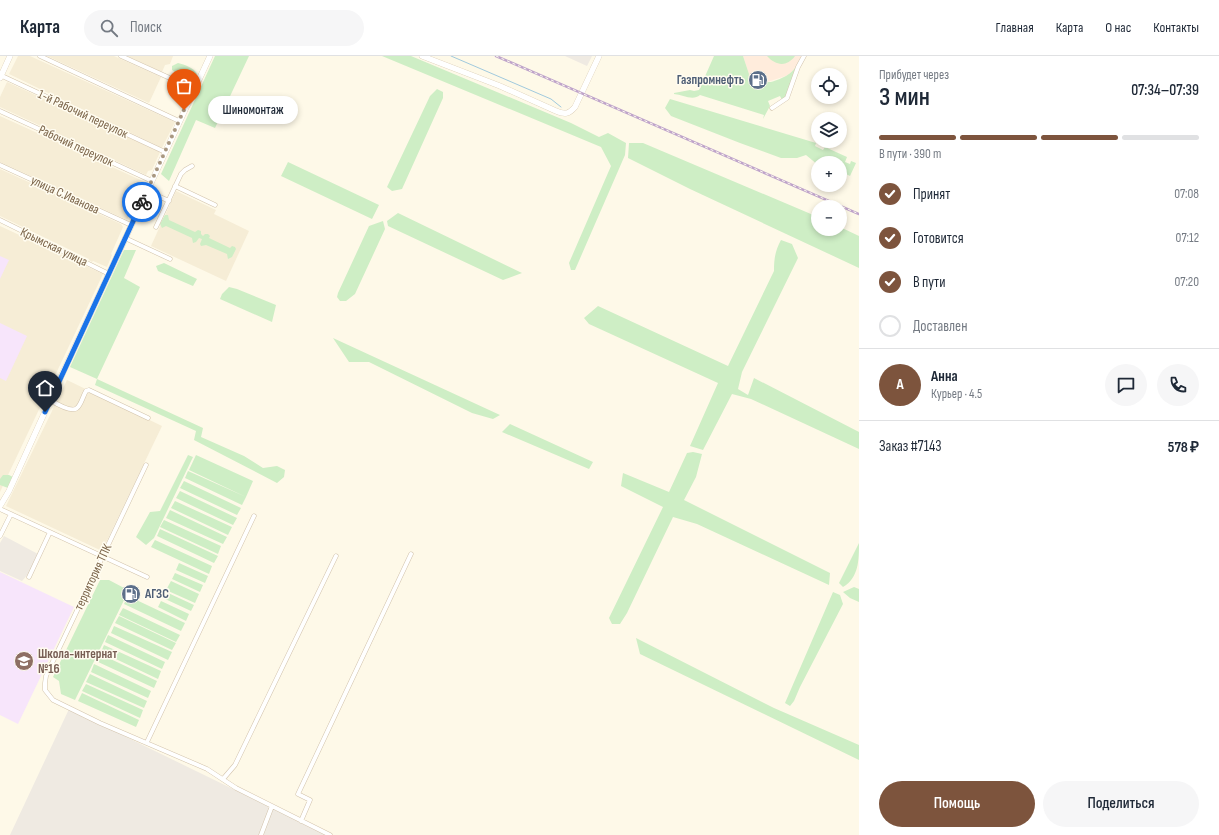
<!DOCTYPE html>
<html lang="ru">
<meta charset="utf-8">
<style>
:root{--surface:#fff;--page:#f6f6f7;--text:#1f2937;--muted:#747a83;--line:#e0e1e3;--accent:#7d543d}
body{margin:0;font-family:"Sofia Sans Condensed",sans-serif;background:var(--page);color:var(--text);height:100vh;display:flex;flex-direction:column;font-size:15px;white-space:nowrap}
*{box-sizing:border-box;margin:0}
p{font-size:13px;color:var(--muted)}
.icon{flex:none;width:22px;height:22px;fill:none;stroke:currentColor;stroke-width:2;stroke-linecap:round;stroke-linejoin:round}
.map{position:relative;flex:1;overflow:hidden}
.drawer{display:flex;flex-direction:column;background:var(--surface);width:360px}
.drawer>*{flex:none}
.tools{position:absolute;left:811px;top:12px;display:grid;gap:8px}
.tools a{display:grid;place-items:center;width:36px;height:36px;border-radius:50%;background:var(--surface);box-shadow:0 2px 6px #0003;font-size:20px}
.pin{position:absolute;display:grid;place-items:center;width:34px;height:34px;color:#fff;margin:-41px -17px;border-radius:50% 50% 50% 0;rotate:-45deg;box-shadow:0 0 4px #0007}
.pin .icon{rotate:45deg}
.courier{position:absolute;display:grid;place-items:center;width:40px;height:40px;margin:-20px;border:3px solid #1a73e8;border-radius:50%;background:#fff;color:#222;box-shadow:0 1px 5px #0007}
.bubble{position:absolute;height:28px;border-radius:14px;background:var(--surface);box-shadow:0 2px 6px #0003;font-size:13px;font-weight:600;line-height:28px;text-align:center}
.summary em{font-style:normal;font-weight:600}
.summary div{display:flex;flex-direction:column-reverse}
.summary{display:flex;align-items:center;justify-content:space-between;height:68px;padding:0 20px}
h1{font-size:26px;font-weight:600;line-height:30px}
.bar{display:grid;grid-template-columns:repeat(4,1fr);gap:6px 4px;align-content:center;height:48px;padding:0 20px}
.bar i{height:5px;border-radius:3px;background:var(--line)}
.bar .active{background:var(--accent)}
.bar p{grid-column:span 4}
.line{display:flex;align-items:center;gap:10px;padding:0 20px;border-top:1px solid var(--line)}
.line div{flex:1}
.round{display:grid;place-items:center;flex:none;width:42px;height:42px;border-radius:21px;background:var(--page)}
ol{padding:0 20px;list-style:none}
li{display:flex;align-items:center;gap:12px;height:44px}
li p{margin-inline-start:auto}
li .icon{padding:4px;border-radius:50%;background:var(--accent);color:#fff;stroke-width:4}
li:last-child{color:var(--muted)}
li i{width:22px;height:22px;border:2px solid var(--line);border-radius:50%}
.cta{display:flex;gap:8px;margin-top:auto;padding:8px 20px}
.cta a{flex:1;height:46px;border-radius:24px;background:var(--accent);color:#fff;font-size:16px;font-weight:600;line-height:46px;text-align:center}
.cta a+a{background:var(--page);color:var(--text)}
header{display:flex;align-items:center;gap:24px;box-sizing:border-box;height:56px;padding:0 20px;background:var(--surface);border-bottom:1px solid var(--line)}
header strong{font-size:19px}
nav{display:flex;gap:22px;margin-inline-start:auto;font-size:14px}
.search{width:280px;height:36px;background:var(--page);display:flex;align-items:center;gap:10px;box-sizing:border-box;padding:0 14px;border-radius:22px;color:var(--muted);font-size:15px}
main{display:flex;flex:1;min-height:0}
.map>svg:first-child{display:block}
.residential{fill:#f6edd6}
.commercial{fill:#ffecdc}
.industrial{fill:#efeae2}
.education{fill:#f7e5fb}
.green{fill:#ceeec5}
.lines{fill:none;stroke-linecap:round;stroke-linejoin:round}
.stream{stroke:#a0c9dd;stroke-width:1}
.street-casing{stroke:#d2c3ac;stroke-width:5}
.secondary-casing{stroke:#d5c5aa;stroke-width:6}
.street{stroke:#fff;stroke-width:4}
.secondary{stroke:#fff;stroke-width:5.5}
.rail-casing{stroke:#bfa4ca;stroke-width:2.5}
.rail{stroke:#fffcf0;stroke-width:1;stroke-dasharray:3;stroke-linecap:butt}
.done{stroke:#a99881;stroke-width:4;stroke-dasharray:0 7.2}
.route{stroke:#1a73e8;stroke-width:5}
.labels{text-anchor:middle;dominant-baseline:central;stroke-width:3;stroke-linejoin:round;paint-order:stroke}
.service-label{font-size:13px;font-weight:bold;fill:#4e5e75;stroke:#fffcf0;text-anchor:end}
.street-label{font-size:13px;fill:#7b6449;stroke:#fffcf0}
.education-label{font-size:13px;font-weight:bold;fill:#785e54;stroke:#fffcf0;text-anchor:start}
</style>
<header>
<strong>Карта</strong>
<div class="search"><svg class="icon" aria-label="search" viewBox="0 0 24 24"><circle cx="10" cy="10" r="6"/><path d="M15 15l6 6"/></svg>Поиск</div>
<nav><a>Главная</a><a>Карта</a><a>О нас</a><a>Контакты</a></nav>
</header>
<main>
<div class="map">
<svg width="859" height="779" viewBox="0 0 859 779">
<rect width="100%" height="100%" fill="#fef9e8"/>
<path class="residential" d="M18 0H30L175 66 162 92 9 18Z
M47 0H114L161 21 149 47Z
M127 0H173L170 8 165 9 162 16Z
M7 26 160 96 152 114 148 115 146 119 0 51V41Z
M0 60 145 126 127 164 0 106Z
M0 113 121 168 123 171 111 198 112 199 107 211 93 205 92 206 89 204V203L0 160Z
M176 135 216 154 214 158 249 175 226 225 151 190Z
M0 170 103 218 0 436Z
M67 324 162 370 102 495 6 450Z"/>
<path class="commercial" d="M743 0H802L793 16 789 19 767 26 761 31 747 25 749 18Z"/>
<path class="industrial" d="M565 0H592L587 10Z
M4 480 38 498 30 516 22 525 0 515V487Z
M69 653 327 779H10Z"/>
<path class="education" d="M0 200 9 204 0 223Z
M0 267 27 280 6 325 0 322Z
M0 516 74 551 18 668 0 659Z"/>
<path class="green" d="M215 0H249L215 72 196 64 169 125 161 118Z
M382 0H411L571 67 599 81 608 77 626 87 625 99 575 214H571L569 207 611 110 601 91Z
M714 0H743L749 18 748 25 761 31 764 25C769 27 772 26 777 24 793 18 794 14 802 0L786 40 782 44 780 40 768 45 770 50 763 63 764 59 700 39C693 45 683 39 674 38V37L690 34 694 35 699 34Z
M767 0H795C787 11 776 10 767 0Z
M178 7C185 9 193 11 197 18 193 27 193 32 183 27V25L186 24 187 21 184 18 180 19 172 14V10Z
M437 33 443 36V42L402 133 392 135 387 131 430 40Z
M670 43 816 87 815 90 823 94 825 91 847 101 845 106 850 108 851 105 856 107 850 120 840 115V107H818V109L806 99 797 102H781L740 87 671 60 665 52Z
M629 87H643L818 161V173H840V171L859 180V212L690 133 628 102Z
M288 106 379 149 372 163 281 120Z
M398 157 522 217 503 224 388 170 387 165Z
M165 159H168L169 164 195 176 198 174 201 175V178L203 180 205 178H208L210 180 209 182 230 192 232 190 235 191 236 193 232 201 228 203 227 198 206 189 201 190 200 188 202 183 199 182 196 186 193 187 192 182 166 170 162 172 160 168Z
M383 165 385 173 355 238 346 245H340L337 241 338 237 369 170Z
M781 184 792 188 798 202 742 316 738 333 748 339 754 322 859 376V393L751 343 732 338 703 394 690 390 718 327 589 268 584 262 598 250 728 310 774 215C774 203 775 195 781 184Z
M124 194H136L124 222 140 231 97 323 203 372 201 381 244 400 263 412 277 410 285 414 284 421 277 427 194 384 196 375 95 329 97 323 70 311Z
M164 207 197 223 193 230 158 215 156 210Z
M229 231 237 233 276 249 272 266 220 243 222 238Z
M333 282 500 359 493 363 472 357 369 306H349Z
M510 368 593 406 589 413 502 376Z
M693 396 702 398 696 421 684 444 830 517 829 529 697 468 673 461 627 557 620 568H612L609 562 663 451 621 430 623 417 669 436 687 397Z
M188 399 193 401 154 482 146 489 136 481 150 456 160 455Z
M196 399 253 425 246 441 189 414Z
M188 415 246 441 242 449 185 422Z
M3 419H9L13 421 8 432 0 429V423Z
M184 425 241 452 237 459 180 432Z
M180 435 237 462 233 469 176 442Z
M175 445 232 471 228 479 171 452Z
M170 454 227 481 223 488 166 462Z
M164 464 221 490 218 498 160 471Z
M160 473 218 500 214 507 157 480Z
M155 484 212 510 209 518 151 491Z
M859 487C859 503 859 522 843 531L839 527Z
M179 507 208 520 205 527 176 514Z
M175 517 203 529 200 536 172 523Z
M100 524H109L126 533V540L75 644 61 638 59 625 53 621Z
M171 525 199 538 195 547 166 534Z
M854 531 859 533V546L850 542 843 536Z
M166 536 194 549 191 555 163 542Z
M833 536 840 539 843 548 800 631 794 645 790 650 785 647Z
M128 540 185 567 181 575 124 548Z
M161 545 189 558 186 565 158 551Z
M123 552 180 579 176 586 119 559Z
M119 560 176 587 172 594 115 567Z
M114 570 172 596 168 604 111 577Z
M108 579 165 606 162 613 105 586Z
M636 582 774 652 859 689V704L640 598Z
M104 589 161 615 158 623 101 596Z
M100 598 157 625 154 632 96 605Z
M94 608 151 635 148 642 91 616Z
M90 618 147 645 144 652 86 626Z
M86 628 143 654 140 662 82 635Z
M82 637 139 664 136 671 78 645Z"/>
<g class="lines">
<path class="stream" d="M451 0 551 43 561 51"/>
<defs>
<path id="street" d="M40 0 179 65
M121 0 194 33
M0 19 165 96
M772 52 787 42 798 11 804 0
M0 55 152 125
M0 109 131 169
M175 130 215 149
M147 135 169 145
M0 164 109 218
M156 171 181 118 185 114 192 110
M125 182 170 203
M50 344C55 347 72 357 77 352 81 349 83 340 86 335L89 334 148 362
M146 409 46 620 45 627V634L53 644 100 667 207 713 236 732 330 779
M0 453 147 521
M0 480 11 458
M29 521 50 476
M147 686 254 460
M223 723 235 709 336 500
M301 765 310 744 298 738 411 498
M261 779 272 750"/>
<path id="secondary" d="M422 0 500 30 556 55C565 59 569 58 575 51L599 0
M0 22 10 0
M0 450 9 435 53 338 210 0"/>
</defs>
<use href="#street" class="street-casing"/>
<use href="#secondary" class="secondary-casing"/>
<use href="#street" class="street"/>
<use href="#secondary" class="secondary"/>
<defs>
<path id="rail" d="M496 0 859 158"/>
</defs>
<use href="#rail" class="rail-casing"/>
<use href="#rail" class="rail"/>
</g>
<g class="lines">
<path class="done" d="M142 146 184 54"/>
<path class="route" d="M45 356 142 146"/>
</g>
<defs>
<symbol id="fuel-disc" viewBox="-11 -11 22 22"><circle r="9.5" fill="#5c6f8a" stroke="#fffcf0"/><path d="M-5.5-6h7V0h2V4h1.3V-2.5L3-4.5l.8-.8L6-3V5H2.5V1h-1V6h-7ZM-4.2-4.7v3.2H.2V-4.7Z" fill="#fff"/></symbol>
<symbol id="school-disc" viewBox="-11 -11 22 22"><circle r="9.5" fill="#8d6e63" stroke="#fffcf0"/><path d="M0-5L7-2L0 1L-7-2ZM-4 1L0 2.5L4 1V4Q0 6-4 4Z" fill="#fff"/></symbol>
</defs>
<g fill-rule="evenodd">
<use href="#fuel-disc" x="747" y="13" width="22" height="22"/>
<use href="#fuel-disc" x="120" y="527" width="22" height="22"/>
<use href="#school-disc" x="13" y="594" width="22" height="22"/>
</g>
<g class="labels">
<g class="service-label">
<text x="744" y="24">Газпромнефть</text>
<text x="145" y="538" text-anchor="start">АГЗС</text>
</g>
<g class="street-label">
<text transform="translate(83 58) rotate(25)">1-й Рабочий переулок</text>
<text transform="translate(76 90) rotate(25)">Рабочий переулок</text>
<text transform="translate(65 139) rotate(25)">улица С.Иванова</text>
<text transform="translate(54 191) rotate(26)">Крымская улица</text>
<text transform="translate(93 521) rotate(-65)">территория ТПК</text>
</g>
<g class="education-label">
<text x="38" y="598">Школа-интернат<tspan x="38" dy="15">№16</tspan></text>
</g>
</g>
</svg>
<div class="tools">
<a><svg class="icon" aria-label="locate" viewBox="0 0 24 24"><circle cx="12" cy="12" r="6"/><path d="M12 2v4M12 18v4M2 12h4M18 12h4"/></svg></a>
<a><svg class="icon" aria-label="layers" viewBox="0 0 24 24"><path d="M12 4l9 5-9 5-9-5zM3 14l9 5 9-5"/></svg></a>
<a>+</a>
<a>−</a>
</div>
<div class="pin" style="left:184px;top:54px;background:#ea580c"><svg class="icon" aria-label="bag" viewBox="0 0 24 24"><path d="M5 8h14l-1 12H6zM9 8a3 3 0 0 1 6 0"/></svg></div>
<div class="pin" style="left:45px;top:356px;background:#1f2937"><svg class="icon" aria-label="home" viewBox="0 0 24 24"><path d="M3 11l9-7 9 7M6 9v11h12V9"/></svg></div>
<div class="courier" style="left:142px;top:146px"><svg class="icon" aria-label="bike" viewBox="0 0 24 24"><circle cx="6" cy="16" r="4"/><circle cx="18" cy="16" r="4"/><path d="M6 16l4-8h5l3 8M10 8l3 8H6M13 5h3"/></svg></div>
<div class="bubble" style="left:208px;top:40px;width:90px">Шиномонтаж</div>
</div>
<section class="drawer">
<div class="summary"><div><h1>3 мин</h1><p>Прибудет через</p></div><em>07:34–07:39</em></div>
<div class="bar"><i class="active"></i><i class="active"></i><i class="active"></i><i></i><p>В пути · 390 m</p></div>
<ol>
<li><svg class="icon" aria-label="check" viewBox="0 0 24 24"><path d="M5 12l5 5 9-10"/></svg>Принят<p>07:08</p></li>
<li><svg class="icon" aria-label="check" viewBox="0 0 24 24"><path d="M5 12l5 5 9-10"/></svg>Готовится<p>07:12</p></li>
<li><svg class="icon" aria-label="check" viewBox="0 0 24 24"><path d="M5 12l5 5 9-10"/></svg>В пути<p>07:20</p></li>
<li><i></i>Доставлен</li>
</ol>
<div class="line" style="height:72px"><b class="round" style="background:var(--accent);color:#fff">А</b><div><b>Анна</b><p>Курьер · 4.5</p></div><a class="round"><svg class="icon" aria-label="chat" viewBox="0 0 24 24"><path d="M4 5h16v11H9l-5 4z"/></svg></a><a class="round"><svg class="icon" aria-label="phone" viewBox="0 0 24 24"><path d="M5 4h4l2 5-3 2q2 4 5 5l2-3 5 2v4C11 20 4 13 5 4z"/></svg></a></div>
<div class="line" style="height:52px"><div>Заказ #7143</div><b>578 ₽</b></div>
<div class="cta"><a>Помощь</a><a>Поделиться</a></div>
</section>
</main>
